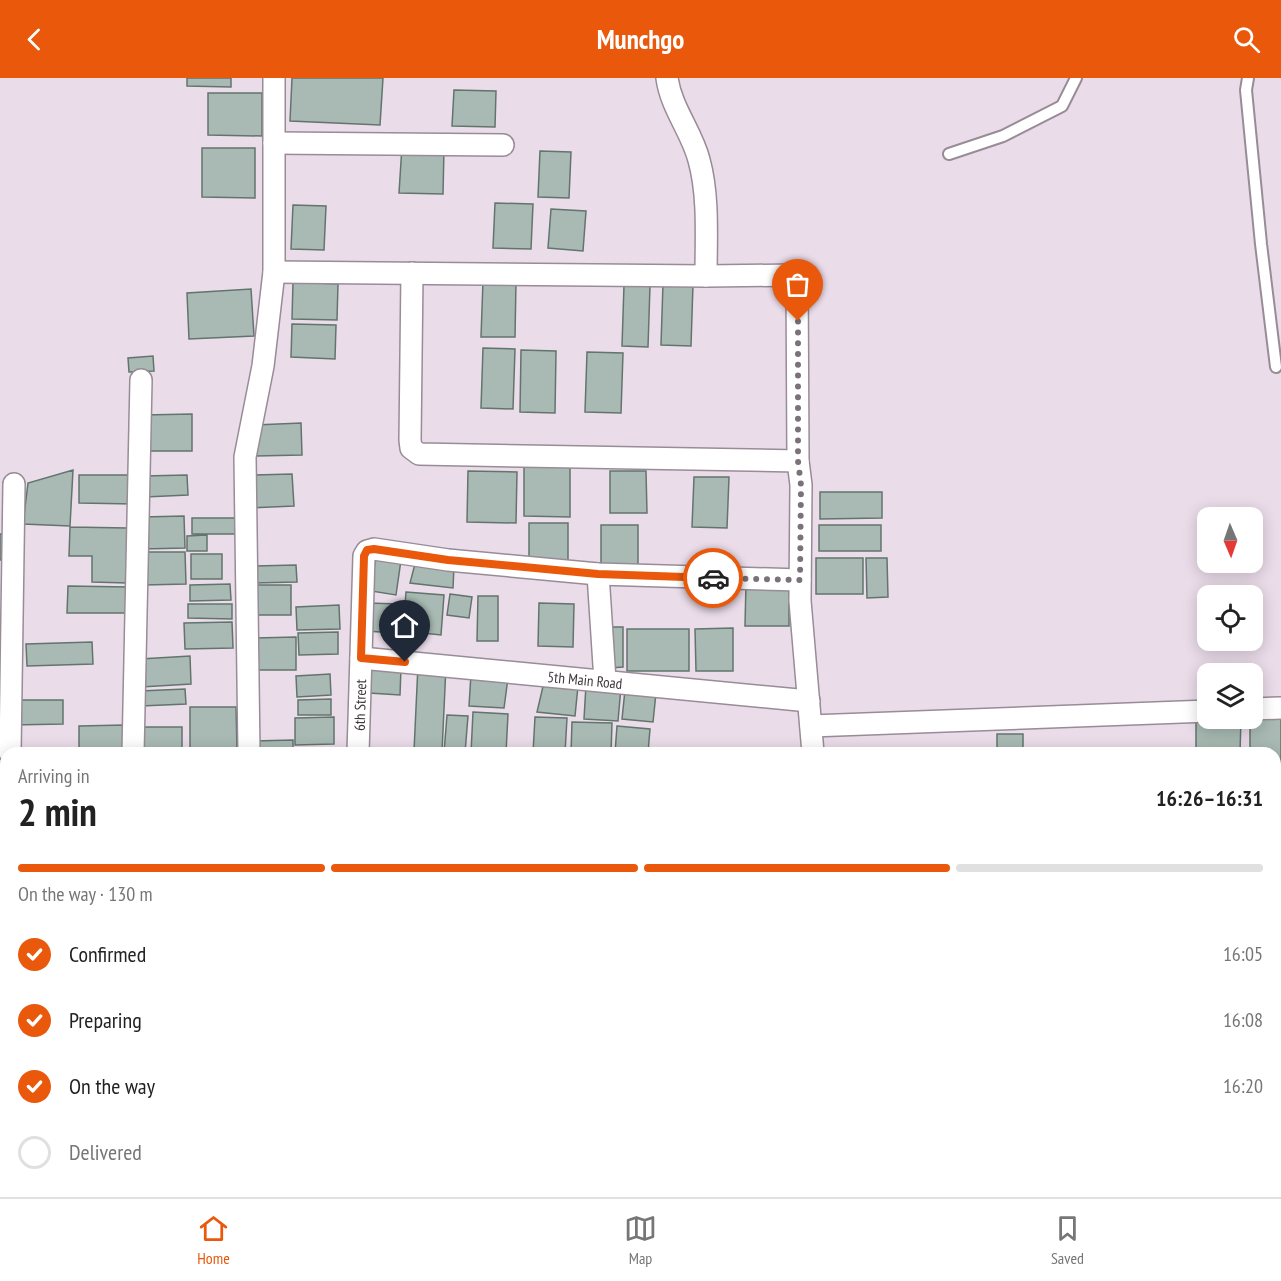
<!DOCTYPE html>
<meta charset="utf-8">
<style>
:root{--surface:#fff;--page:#f2f2f2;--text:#222;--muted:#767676;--line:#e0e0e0;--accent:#ea580c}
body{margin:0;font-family:"PT Sans Narrow",sans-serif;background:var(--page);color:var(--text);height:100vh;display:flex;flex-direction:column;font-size:22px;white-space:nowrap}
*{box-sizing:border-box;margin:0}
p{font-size:20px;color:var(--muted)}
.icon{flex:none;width:33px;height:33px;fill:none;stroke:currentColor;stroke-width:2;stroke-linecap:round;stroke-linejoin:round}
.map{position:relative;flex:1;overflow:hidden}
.details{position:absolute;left:0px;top:669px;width:1281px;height:450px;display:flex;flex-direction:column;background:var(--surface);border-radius:18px 18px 0 0;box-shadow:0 3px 15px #0003}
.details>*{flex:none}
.needle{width:39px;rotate:178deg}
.controls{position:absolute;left:1197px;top:429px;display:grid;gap:12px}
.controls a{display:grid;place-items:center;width:66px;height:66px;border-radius:12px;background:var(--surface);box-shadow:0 3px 15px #0003;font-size:30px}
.pin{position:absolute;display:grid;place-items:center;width:51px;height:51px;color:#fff;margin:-62px -26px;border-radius:50% 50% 50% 0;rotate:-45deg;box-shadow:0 0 6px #0007}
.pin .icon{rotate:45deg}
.courier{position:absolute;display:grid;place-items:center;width:60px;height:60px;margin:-30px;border:4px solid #ea580c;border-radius:50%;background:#fff;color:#222;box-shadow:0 2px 8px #0007}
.overview em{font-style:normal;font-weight:600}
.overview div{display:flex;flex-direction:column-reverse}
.overview{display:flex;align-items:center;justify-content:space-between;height:102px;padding:0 18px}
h1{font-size:39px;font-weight:600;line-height:45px}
.bar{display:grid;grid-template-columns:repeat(4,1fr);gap:9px 6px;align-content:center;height:72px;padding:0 18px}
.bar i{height:8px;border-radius:4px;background:var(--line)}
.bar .on{background:var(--accent)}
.bar p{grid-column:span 4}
ol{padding:0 18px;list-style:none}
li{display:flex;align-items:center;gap:18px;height:66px}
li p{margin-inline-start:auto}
li .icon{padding:6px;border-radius:50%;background:var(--accent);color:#fff;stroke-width:4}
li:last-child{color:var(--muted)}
li i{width:33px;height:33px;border:3px solid var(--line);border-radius:50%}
header{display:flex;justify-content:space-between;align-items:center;height:78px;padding:0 18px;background:var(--accent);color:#fff;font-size:27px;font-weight:600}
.tab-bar{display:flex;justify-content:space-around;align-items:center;height:84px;border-top:2px solid var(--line);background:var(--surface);font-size:16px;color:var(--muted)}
.tab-bar a{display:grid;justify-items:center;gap:3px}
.tab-bar .on{color:var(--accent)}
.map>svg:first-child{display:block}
.building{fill:#a8bab3;stroke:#63746d;stroke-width:1.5}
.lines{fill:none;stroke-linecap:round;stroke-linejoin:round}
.service-casing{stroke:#988c97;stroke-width:14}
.minor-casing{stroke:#988c97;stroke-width:24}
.service{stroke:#fff;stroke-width:10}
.minor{stroke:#fff;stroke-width:21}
.done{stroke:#7a7179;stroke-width:6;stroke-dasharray:0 10.8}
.route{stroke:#ea580c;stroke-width:8}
.labels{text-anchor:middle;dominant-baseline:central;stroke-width:4.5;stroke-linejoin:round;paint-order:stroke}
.street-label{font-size:15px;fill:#3e383d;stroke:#eadce9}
</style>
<header><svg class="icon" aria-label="back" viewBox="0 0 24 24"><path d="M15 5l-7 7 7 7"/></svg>Munchgo<svg class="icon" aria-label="search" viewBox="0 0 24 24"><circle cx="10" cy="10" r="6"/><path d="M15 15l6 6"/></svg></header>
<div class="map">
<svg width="1281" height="1119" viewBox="0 0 1281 1119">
<rect width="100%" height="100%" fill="#eadce9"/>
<path class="building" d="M187 0H231V9L187 8Z
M292 0H383L380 47 290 43Z
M454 12 496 13 495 49 452 48Z
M208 15H262V58L208 57Z
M402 68 444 70 443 116 399 115Z
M202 70H255V120L202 119Z
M540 73 571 74 569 120 538 119Z
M495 125 533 126 531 171 493 170Z
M293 127 326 128 324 172 291 171Z
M551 131 586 133 583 173 548 170Z
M483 203 516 204 515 259H481Z
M293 204 338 206 337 242 292 241Z
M663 205 693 206 691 268 661 267Z
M624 207 650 208 648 269 622 268Z
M251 211 254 258 189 261 187 215Z
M292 246 336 247 335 281 291 279Z
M483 270 515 271 513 331 481 330Z
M521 272 556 273 555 335 520 334Z
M587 274 623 275 621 335 585 334Z
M153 278 154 293 129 294 128 280Z
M192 336V373H144L143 337Z
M301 345 302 377 256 378 255 347Z
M524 389H570V439L524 438Z
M73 392 70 448 23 446 28 405Z
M468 393 517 394 516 445 467 444Z
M610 393H646L647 435H610Z
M292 396 294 428 250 430 249 397Z
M79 397H134V426L79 425Z
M187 397 188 417 145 419 144 398Z
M694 399H729L727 450 692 449Z
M820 414H882V440L820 441Z
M184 438 185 470 142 471V439Z
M192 440H235V456H192Z
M529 445H568V488H529Z
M601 447H638V488H601Z
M819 447H881V473H819Z
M70 449 127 450V505L92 504V478H69Z
M0 456H8V481L0 482Z
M207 457V473H187V458Z
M143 474H185L186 506 144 507Z
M191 476H222V501H191Z
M376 478 401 482 396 517 371 513Z
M816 480H863V516H816Z
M866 480H887L888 519 867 520Z
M416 482 454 488 453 510 410 505Z
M296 487 297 504 250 505V488Z
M746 504H789V548H745Z
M230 506 231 522 190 523V507Z
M249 507H291V537H250Z
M68 508 128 509V535H67Z
M406 514 444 517 441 557 403 553Z
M450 516 472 519 469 540 447 537Z
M478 518H498V563H477Z
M368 525 398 526 397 555 365 553Z
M539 525 574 526 573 569 538 568Z
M188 526H232V541L188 540Z
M339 527 340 551 297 552 296 529Z
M232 544 233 570 185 571 184 545Z
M608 549H623V589L610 590Z
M733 550V593H696L695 551Z
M627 551H689V593H627Z
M338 554V576L299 577 298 555Z
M296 559V592H252V560Z
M92 564 93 586 27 588 26 566Z
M190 578 191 606 141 609 140 581Z
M418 587 446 588 442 674 414 673Z
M370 588 401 590 400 617 369 615Z
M330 596 331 617 297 619 296 598Z
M471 596 508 600 504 630 469 628Z
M544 604 578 608 575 638 537 634Z
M586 607 621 609 618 643 584 641Z
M185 611 186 626 141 628 140 613Z
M625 612 656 615 653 644 622 641Z
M331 621V637H298V622Z
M12 622H63V646L12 647Z
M190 629H236L237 673H190Z
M473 634 508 636 506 675H471Z
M1281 635V691H1275V675H1250V640Z
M447 637 468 638 465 675H444Z
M1196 638 1208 640H1241L1240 675H1196Z
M334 639V666L295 667V640Z
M535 639 567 640 565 675H533Z
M572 644 612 645 611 675H571Z
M124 647V675H79V648Z
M617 648 650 651 648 675H615Z
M142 649H182V674H142Z
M997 656H1023V675H997Z
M293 662V675H251V663Z
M0 700H5L6 749H0Z
M0 871 6 872V950H0Z
M0 1060H6V1093H0Z
M0 1107 6 1113H10V1119H0Z
M15 1113H48V1119H15Z
M144 1113 145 1119H121V1114Z
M185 1113V1119H147V1114Z
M383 1113H447V1115H383Z
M543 1113 575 1117V1119H543Z
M717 1113H760V1116L717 1118Z
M1025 1113H1079V1119H1025Z
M1169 1113H1213V1119H1169Z
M1222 1113H1262L1263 1119H1222Z
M224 1115V1119H207V1116Z
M456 1116H529V1119H456Z
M1008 1116V1119H958Z"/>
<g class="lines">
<defs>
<path id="service" d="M1248 0 1246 12 1261 166 1276 289
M949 76 1003 58 1062 28 1076 0"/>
<g id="minor">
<path d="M667 0C671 30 692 54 699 82 709 118 706 161 706 198"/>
<path d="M274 65 503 67"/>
<path d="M274 194 706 198 797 197 798 383 801 407 800 523 813 675"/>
<path d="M412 195 410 362 411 370 419 376 798 383"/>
<path d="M598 496 605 603"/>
<path id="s1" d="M361 580 809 623"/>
<path d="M1252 631 1281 630"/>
<path d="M811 648 1208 633"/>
<path d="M10 675 14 406"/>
<path d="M133 675 141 302"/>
<path d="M249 675 245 379 263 288 274 194V0"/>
<path id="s2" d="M358 675 364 478 367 473 374 471 448 482 598 496 800 502"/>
<path d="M0 696 6 697"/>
<path d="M1275 800H1281"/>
<path d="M0 860H6"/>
<path d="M1275 1003H1281"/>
<path d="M0 1102 6 1103"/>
<path d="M234 1113V1119"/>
<path d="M535 1113V1119"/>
<path d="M650 1113 651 1119"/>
<path d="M785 1113V1119"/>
<path d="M946 1113V1119"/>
<path d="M1100 1113 1101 1119"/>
<path d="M364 1119V1113"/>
</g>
</defs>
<use href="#service" class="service-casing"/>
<use href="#minor" class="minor-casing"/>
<use href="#service" class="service"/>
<use href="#minor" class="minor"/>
</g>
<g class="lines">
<path class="done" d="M713 500 800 502 801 407 798 383V243"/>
<path class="route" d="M405 584 361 580 364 478 367 472 374 471 448 482 598 496 713 500"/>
</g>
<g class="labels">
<g class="street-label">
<text stroke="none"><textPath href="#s1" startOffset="225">5th Main Road</textPath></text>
<text stroke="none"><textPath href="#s2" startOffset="48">6th Street</textPath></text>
</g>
</g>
</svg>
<div class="controls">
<a><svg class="needle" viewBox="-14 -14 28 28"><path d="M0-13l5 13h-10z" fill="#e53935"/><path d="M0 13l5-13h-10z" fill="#767676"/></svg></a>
<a><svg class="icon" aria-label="locate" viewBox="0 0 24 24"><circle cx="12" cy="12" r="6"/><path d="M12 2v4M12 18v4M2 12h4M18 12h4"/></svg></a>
<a><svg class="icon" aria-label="layers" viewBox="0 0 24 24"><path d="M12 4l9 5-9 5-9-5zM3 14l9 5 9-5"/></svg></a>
</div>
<div class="pin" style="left:798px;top:243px;background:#ea580c"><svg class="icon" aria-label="bag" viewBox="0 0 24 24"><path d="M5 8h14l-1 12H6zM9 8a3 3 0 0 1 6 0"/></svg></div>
<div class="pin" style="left:405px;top:584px;background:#1f2937"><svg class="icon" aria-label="home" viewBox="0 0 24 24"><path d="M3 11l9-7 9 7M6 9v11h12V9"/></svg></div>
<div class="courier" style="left:713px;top:500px"><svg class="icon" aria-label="car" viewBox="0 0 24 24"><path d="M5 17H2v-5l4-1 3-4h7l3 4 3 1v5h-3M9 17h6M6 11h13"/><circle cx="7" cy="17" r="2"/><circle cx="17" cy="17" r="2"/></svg></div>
<section class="details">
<div class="overview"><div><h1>2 min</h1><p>Arriving in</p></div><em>16:26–16:31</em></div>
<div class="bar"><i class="on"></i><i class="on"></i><i class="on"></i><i></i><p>On the way · 130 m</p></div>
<ol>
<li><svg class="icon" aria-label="check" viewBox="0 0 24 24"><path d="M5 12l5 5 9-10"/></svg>Confirmed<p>16:05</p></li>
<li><svg class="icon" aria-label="check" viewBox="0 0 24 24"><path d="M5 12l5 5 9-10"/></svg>Preparing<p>16:08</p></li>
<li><svg class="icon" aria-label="check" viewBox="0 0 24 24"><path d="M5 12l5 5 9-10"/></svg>On the way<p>16:20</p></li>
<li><i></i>Delivered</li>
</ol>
</section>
</div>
<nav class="tab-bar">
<a class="on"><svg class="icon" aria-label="home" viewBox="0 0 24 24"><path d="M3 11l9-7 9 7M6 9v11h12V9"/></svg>Home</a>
<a><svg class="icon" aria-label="map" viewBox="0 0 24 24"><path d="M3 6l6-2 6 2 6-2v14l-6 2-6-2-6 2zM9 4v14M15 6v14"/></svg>Map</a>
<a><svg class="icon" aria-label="saved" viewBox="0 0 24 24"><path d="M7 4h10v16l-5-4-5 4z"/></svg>Saved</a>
</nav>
